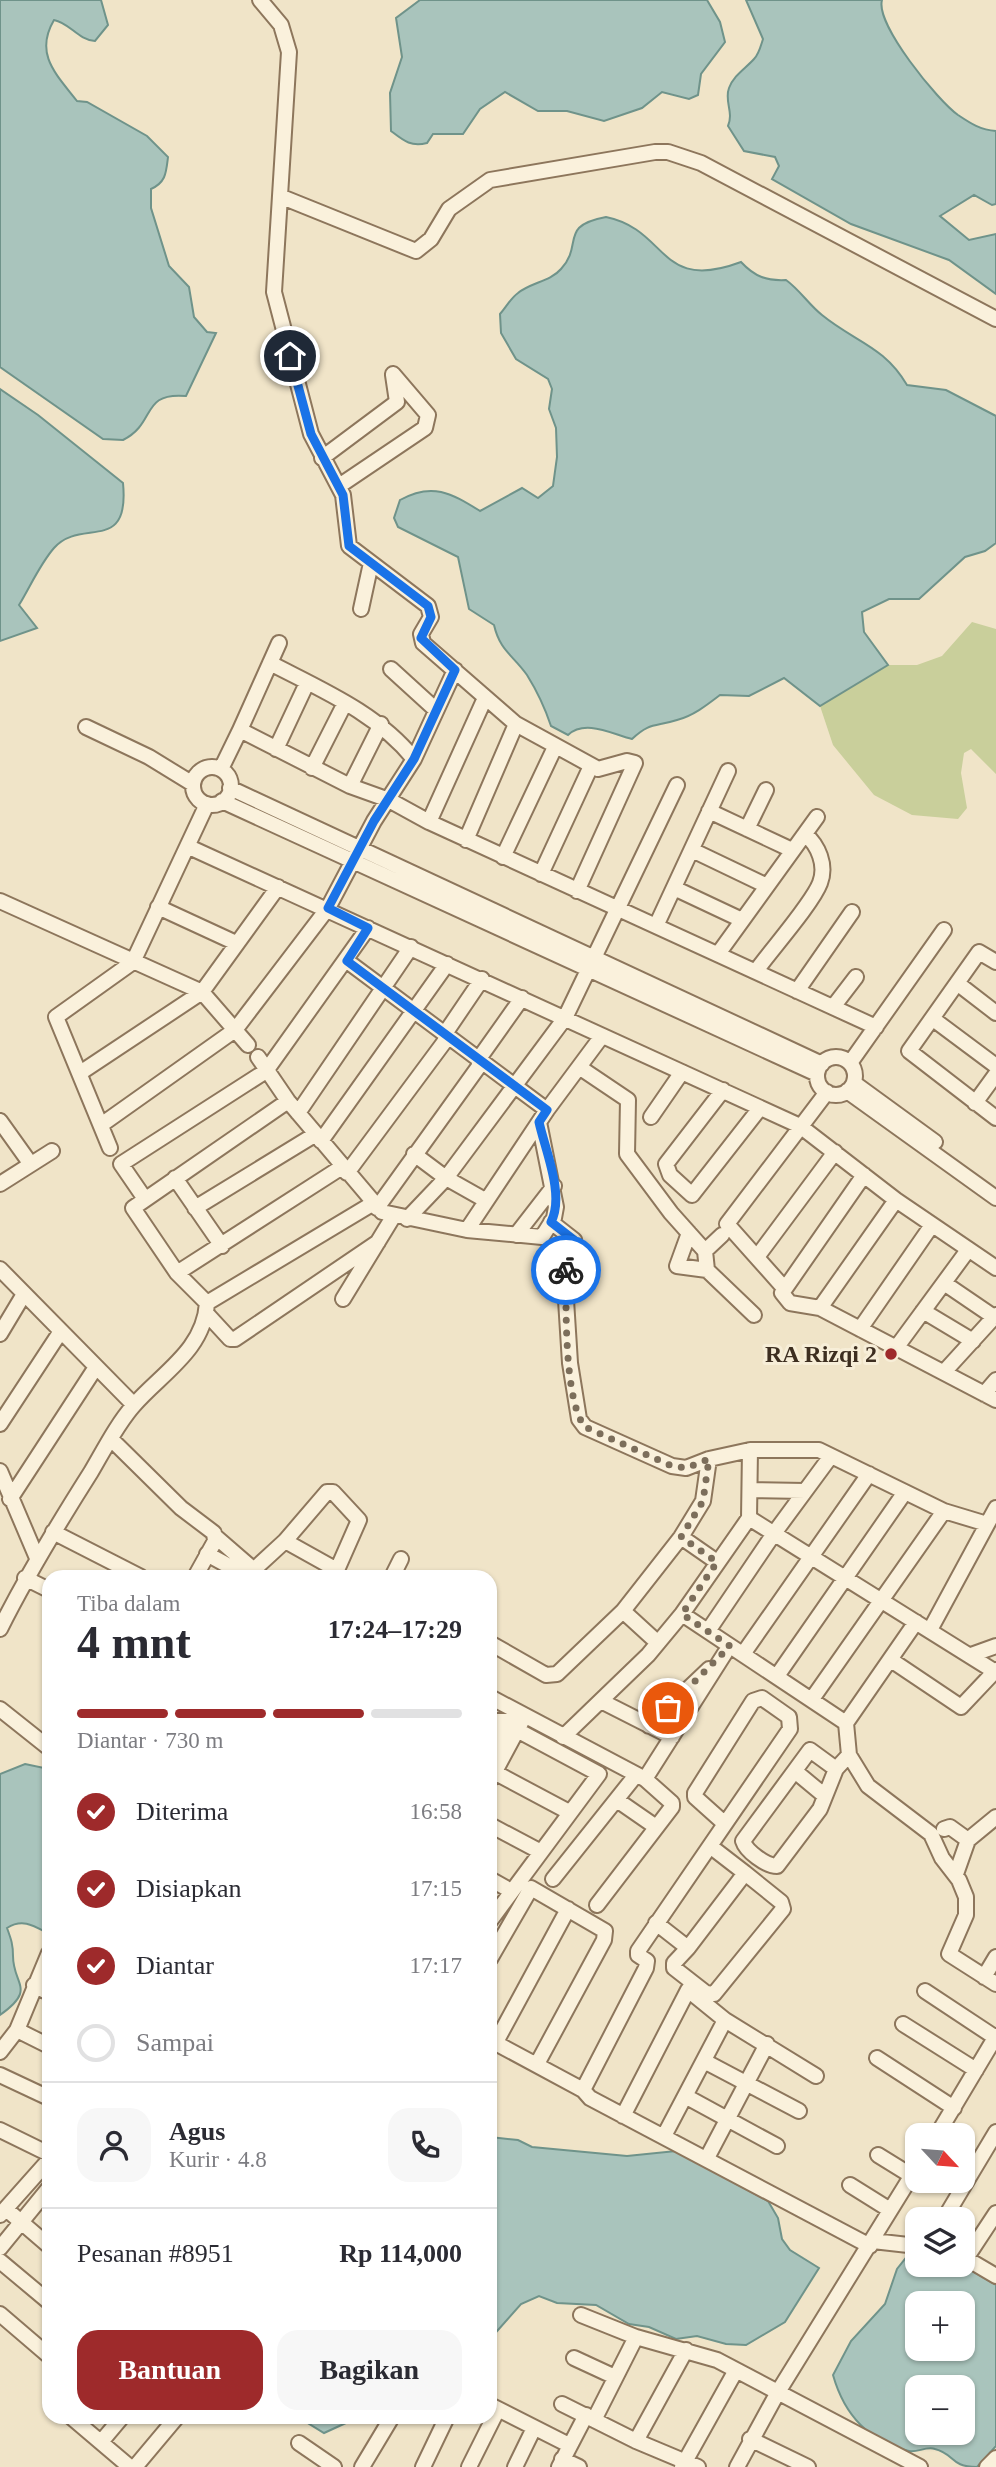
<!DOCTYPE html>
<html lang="id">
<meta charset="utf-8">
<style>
:root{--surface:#fff;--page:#f7f7f7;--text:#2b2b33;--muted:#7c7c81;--line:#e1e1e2;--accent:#9e2a2b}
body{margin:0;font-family:"Times New Roman",serif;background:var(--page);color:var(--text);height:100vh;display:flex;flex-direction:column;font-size:26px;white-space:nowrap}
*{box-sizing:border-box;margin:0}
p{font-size:23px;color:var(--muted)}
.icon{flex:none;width:38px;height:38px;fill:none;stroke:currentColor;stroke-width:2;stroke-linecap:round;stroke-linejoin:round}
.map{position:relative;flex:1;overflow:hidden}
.sheet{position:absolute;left:42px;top:1570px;width:455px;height:854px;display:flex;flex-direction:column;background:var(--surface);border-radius:21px;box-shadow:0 2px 5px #0004}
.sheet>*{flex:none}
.needle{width:46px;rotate:116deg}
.fabs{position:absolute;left:905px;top:2123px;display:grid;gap:14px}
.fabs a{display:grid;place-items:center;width:70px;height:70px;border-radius:14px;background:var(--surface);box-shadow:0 2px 5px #0004;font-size:35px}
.pin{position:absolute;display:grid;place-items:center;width:60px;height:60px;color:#fff;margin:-30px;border:4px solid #fff;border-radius:50%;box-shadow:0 2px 7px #0007}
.courier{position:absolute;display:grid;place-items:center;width:70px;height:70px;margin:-35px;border:5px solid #1a73e8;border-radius:50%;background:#fff;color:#222;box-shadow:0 2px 9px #0007}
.headline em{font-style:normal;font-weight:800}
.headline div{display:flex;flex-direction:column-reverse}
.headline{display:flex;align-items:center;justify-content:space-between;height:119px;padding:0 35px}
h1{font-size:46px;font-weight:800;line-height:52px}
.bar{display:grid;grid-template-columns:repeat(4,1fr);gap:10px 7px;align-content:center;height:84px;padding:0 35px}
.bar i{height:9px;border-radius:5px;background:var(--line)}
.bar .current{background:var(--accent)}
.bar p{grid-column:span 4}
.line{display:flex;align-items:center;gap:18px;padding:0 35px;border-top:2px solid var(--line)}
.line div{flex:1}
.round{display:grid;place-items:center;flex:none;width:74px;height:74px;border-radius:21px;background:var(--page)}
ol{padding:0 35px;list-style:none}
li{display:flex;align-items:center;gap:21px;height:77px}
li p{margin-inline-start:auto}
li .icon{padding:7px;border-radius:50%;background:var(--accent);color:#fff;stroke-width:4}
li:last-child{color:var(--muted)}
li i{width:38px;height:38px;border:4px solid var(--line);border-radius:50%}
.primary-button{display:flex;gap:14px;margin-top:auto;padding:14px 35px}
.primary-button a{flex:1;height:80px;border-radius:21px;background:var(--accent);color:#fff;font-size:28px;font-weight:800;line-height:80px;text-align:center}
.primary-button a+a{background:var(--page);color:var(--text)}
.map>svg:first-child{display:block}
.green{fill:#c9cf9b}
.water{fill:#a9c4bc;stroke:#6f938a;stroke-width:2;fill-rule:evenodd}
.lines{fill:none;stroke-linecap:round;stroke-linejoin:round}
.minor-casing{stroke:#8d765c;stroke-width:18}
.minor{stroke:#faf1dc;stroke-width:14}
.done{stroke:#7c6e5b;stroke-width:7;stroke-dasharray:0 12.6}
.route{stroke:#1a73e8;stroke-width:9}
.poi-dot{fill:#9e2a2b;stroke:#f7eed8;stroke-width:2.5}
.labels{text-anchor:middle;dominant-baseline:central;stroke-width:6;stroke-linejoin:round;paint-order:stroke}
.poi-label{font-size:24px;font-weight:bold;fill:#3d2e20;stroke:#f7eed8;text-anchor:end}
</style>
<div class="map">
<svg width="996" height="2467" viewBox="0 0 996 2467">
<rect width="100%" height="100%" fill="#f0e4c8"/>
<path class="green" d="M972 622 996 629V774L971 749 964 753 961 773 967 808 958 819 912 815 874 795 833 745 820 706 888 665H917L942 656Z"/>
<path class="water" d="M0 0H101L108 25 95 41C78 40 70 23 54 20 34 54 56 74 77 101L87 102 147 136 168 157C166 173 166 182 151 189V208L169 266 189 287 194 317 207 332 216 333 186 396C140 392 157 423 123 440L103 439 0 367Z
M420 0H707L720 22 725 42 701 74 698 95 689 99 662 92 642 108 604 121 567 111H538L505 92 480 109 463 134H433L427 143C411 147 404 141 391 131L390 93 402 57 396 18Z
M746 0H882C875 24 938 101 958 115 970 123 980 130 996 131V204L992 205 974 195 940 216 969 240 996 234V294L949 260 851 224 772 179 779 166 775 157 744 151 728 126C734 112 724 101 729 88 734 75 745 69 754 59 759 54 761 45 763 39Z
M606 217C669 230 658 293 741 262 755 277 767 281 786 280 800 290 809 305 822 315 855 342 884 346 907 385L946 390 996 416V543L985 551 965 557 919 599H889L862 612 864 632 888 665 820 706 784 678 749 696 720 695C707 705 693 716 677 720 655 727 650 722 632 739 612 734 585 719 568 735L551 726C545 708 537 691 527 675 513 655 500 651 494 625L469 609 458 557 398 527 394 518 400 500C432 482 451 493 480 511L522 488 538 498 553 486 557 457 556 428 549 409 552 389 548 379 516 359 501 333 500 314C506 307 511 298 518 293 530 283 551 281 561 269 584 244 558 226 606 217Z
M0 389 38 415 123 483C130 555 81 517 54 548 40 564 30 587 19 605L37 628 0 641Z
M25 1764 49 1769V1934C34 1926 23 1918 7 1928 11 1939 13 1944 13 1956 13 1985 37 1989 0 2015V1774Z
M490 2137 518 2140 532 2147 627 2156 676 2151 768 2201 778 2218 782 2239 790 2250 819 2268 785 2322 746 2345 726 2344 697 2336 676 2339 649 2327 629 2324 596 2305 557 2303 539 2296 521 2304 490 2339Z
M909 2254 917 2256V2264L967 2268 996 2285V2446L977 2467C950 2467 955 2454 935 2449 926 2446 917 2453 909 2451 867 2441 844 2414 833 2375L851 2341 885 2304 897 2269ZM917 2303H962V2348H917ZM917 2387H962V2432H917Z
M298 2417H359L324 2433Z"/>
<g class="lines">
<defs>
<path id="minor" d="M260 0 281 25 289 52 274 292 311 434 343 495 349 546 428 606 431 617 421 634 423 643 516 724 598 769 627 761 635 763 577 891
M282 197 416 251 431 239 449 209 490 180 655 152H668L701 163 996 319
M322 458 397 402 393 375
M339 486 425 428 428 415 393 374
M361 609 371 563
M270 663C322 690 377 713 414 759
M391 669 436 710
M86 727 149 757 193 784
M240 730 279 643
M276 749 307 683
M193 786a19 19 0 1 1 38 0a19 19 0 1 1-38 0Z
M312 768 345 703
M221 769 240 730 350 786 389 800 429 822 876 1027
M350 786 381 724
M230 788 822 1064
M222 801 817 1074
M709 811 792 850
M429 822 485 698
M747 829 766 790
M466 840 516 724
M189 847 800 1126 896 1200 996 1268
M692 850 767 886
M503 857 555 747
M541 874 591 766
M674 888 742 920
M0 901 202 992 248 1045
M158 907 236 943
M656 926 728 771
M718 954 817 817
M347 961 547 1110
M996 962 979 952 909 1051 996 1118
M756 971C771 950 812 904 820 883 827 865 818 845 805 834
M957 983 996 1013
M797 991 852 912
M833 1007 856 977
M933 1019 996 1066
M444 1035 482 979
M258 1057 288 1101 382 1212 467 1230 542 1237 554 1218 556 1207 539 1122
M817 1076a19 19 0 1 1 38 0a19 19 0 1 1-38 0Z
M478 1060 522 998
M850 1063 944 930
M579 1067 628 1100 627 1154 671 1213 705 1251 707 1270 754 1315
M80 1073 202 992 278 887
M854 1083 935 1142
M723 1090 666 1164 670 1175 692 1195 760 1108
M847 1091 996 1198
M288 1101 133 1208 177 1273 207 1303 372 1204
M975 1103 996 1074
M298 1113 411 947
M651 1117 682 1072
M0 1121 30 1163
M101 1125 235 1030 328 908 374 821 414 759 455 670
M321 1141 447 964
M110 1148 56 1017 133 962 207 804
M414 1154 446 1178 565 1018 677 785
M347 1173 448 1037
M175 1178 222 1246
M0 1184 52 1151
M145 1199 121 1164 266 1071 368 928
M896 1200 820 1308 996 1400
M195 1208 316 1134
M377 1208 482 1062
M407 1219 446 1178 485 1200
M551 1222 574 1240 566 1268V1300L570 1363 579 1419 585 1427 672 1466 686 1468 709 1459 750 1450H819L944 1511 987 1524
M467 1230 547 1110 602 1036
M689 1233 677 1266 707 1270
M516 1235 554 1186
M705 1251 722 1235
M757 1257 835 1152
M0 1269 134 1405
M177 1273 342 1167
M944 1283 994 1317
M784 1288 727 1224 827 1092
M343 1299 393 1217
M820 1308 790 1303 782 1293 864 1175
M923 1311 973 1341
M206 1313 230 1339H235L378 1242
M860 1329 932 1225
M0 1334 24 1294
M896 1348 968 1250
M944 1372 996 1315
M984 1394 996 1380
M0 1424 61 1331
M111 1439 181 1508 214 1533 215 1541 195 1577
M750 1450 749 1518 994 1671
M0 1471 37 1558
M750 1490 805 1491
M10 1499 96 1367
M53 1532 141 1577
M216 1537 254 1570
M681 1537 717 1562
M207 1554 249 1577
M247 1576 285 1541 327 1492H333L359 1520 337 1570 285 1541
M392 1577 401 1559
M25 1578 49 1590
M623 1611 658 1643
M682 1614 846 1723
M916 1622 846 1723 849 1755 868 1786 931 1834 942 1858 959 1880 966 1897V1915L949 1954 996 1984
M0 1629C27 1575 58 1524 91 1472 104 1450 117 1424 134 1405 162 1373 204 1350 207 1303
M930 1630 996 1508
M708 1631 775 1532 831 1456
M490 1643 546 1675 557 1674 623 1611 681 1537 703 1501 709 1459
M743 1654 869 1474
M971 1655 996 1646
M891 1660 961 1707 996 1670
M777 1676 905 1492
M490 1697 645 1779 672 1803V1807L597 1905
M812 1699 944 1511
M601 1701 672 1737
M0 1709 49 1748
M490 1721H514
M649 1726 709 1669
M563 1737 648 1655 682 1614 749 1518
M490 1755 508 1721
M836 1769 810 1750 743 1841C746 1851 766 1866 777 1866L820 1809 836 1769 849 1755
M494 1772 569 1812
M796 1772 825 1796
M491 1779 521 1723
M645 1779 725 1653
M617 1800 656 1827
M490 1825 541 1852
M944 1829 950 1827 968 1840
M956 1874 968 1840 996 1817
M490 1879 511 1891
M553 1879 636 1775
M490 1921 599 1774 517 1730
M656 1923 688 1948 739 1881 745 1873 710 1846
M688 1948 674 1963V1968L706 1993 714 1994 783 1909 781 1902 745 1873
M490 1959 531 1888 605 1931 604 1940 537 2064
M984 1977 996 1957
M34 1985 49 1993
M925 1991 996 2038
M903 2024 976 2070
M17 2030 49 2046
M490 2040 583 2090 590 2098 870 2246
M496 2042 568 1909
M0 2052 17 2030 49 1953
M877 2058 954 2108
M704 2061 799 2111
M0 2075 49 2098
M583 2090 646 1968 647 1961 638 1955V1951L790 1729 789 1717 762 1698 753 1701 695 1793V1797L724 1823
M685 2096 777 2146
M623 2116 688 1990 725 2020 816 2076
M0 2130 49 2154
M937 2135 996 2036
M664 2136 725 2020
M878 2155 912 2176
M707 2158 767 2044
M850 2185 890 2210
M6 2209 49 2246
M0 2215 49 2160
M944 2219 996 2132
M873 2241 917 2246
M0 2248 49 2188
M962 2256 996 2276
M967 2257 996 2213
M0 2261 49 2302
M0 2314 49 2356
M581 2315 636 2337 717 2360 920 2467
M574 2358 615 2377
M562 2404 636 2441 698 2467
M490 2405 569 2445
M71 2417 130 2467
M594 2420 636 2337
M750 2439 808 2467
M636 2441 686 2350
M101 2442 122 2417
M299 2443 334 2467
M562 2459 579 2467
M135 2467 177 2417
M362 2467 392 2417
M423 2467 447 2417
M469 2467 498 2409
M515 2467 534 2428
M559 2467 586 2415
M682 2467 735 2372
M737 2467 778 2392 917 2167
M987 2467 996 2458"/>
</defs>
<use href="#minor" class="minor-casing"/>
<use href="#minor" class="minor"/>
</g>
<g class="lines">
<path class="done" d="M566 1270C566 1306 564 1401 585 1427L672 1466 686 1468 709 1459 703 1501 681 1537 717 1562 682 1614 730 1646 668 1708"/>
<path class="route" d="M290 356 311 434 343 495 349 546 428 606 431 617 421 638 455 670 414 759 374 821 328 908 368 928 347 961 547 1110 539 1122C545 1150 565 1195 551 1222L574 1240 566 1270"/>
</g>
<circle class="poi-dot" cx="891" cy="1354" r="7"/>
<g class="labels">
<g class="poi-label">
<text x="877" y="1354">RA Rizqi 2</text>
</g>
</g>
</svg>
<div class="fabs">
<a><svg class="needle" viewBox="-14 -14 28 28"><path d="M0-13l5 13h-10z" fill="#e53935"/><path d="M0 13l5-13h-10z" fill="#7c7c81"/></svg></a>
<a><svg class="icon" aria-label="layers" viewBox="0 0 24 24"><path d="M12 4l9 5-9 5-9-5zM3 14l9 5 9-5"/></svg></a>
<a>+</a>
<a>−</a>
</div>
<div class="pin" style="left:668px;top:1708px;background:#ea580c"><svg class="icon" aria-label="bag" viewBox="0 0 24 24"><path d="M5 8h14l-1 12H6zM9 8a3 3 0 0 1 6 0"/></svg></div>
<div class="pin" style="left:290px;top:356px;background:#1f2937"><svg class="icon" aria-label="home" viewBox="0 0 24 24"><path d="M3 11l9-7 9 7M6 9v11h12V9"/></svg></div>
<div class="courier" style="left:566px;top:1270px"><svg class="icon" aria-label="bike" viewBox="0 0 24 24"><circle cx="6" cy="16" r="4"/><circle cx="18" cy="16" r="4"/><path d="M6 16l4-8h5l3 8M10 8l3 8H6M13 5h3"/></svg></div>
<section class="sheet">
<div class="headline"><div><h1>4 mnt</h1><p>Tiba dalam</p></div><em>17:24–17:29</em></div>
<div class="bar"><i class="current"></i><i class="current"></i><i class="current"></i><i></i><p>Diantar · 730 m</p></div>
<ol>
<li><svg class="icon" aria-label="check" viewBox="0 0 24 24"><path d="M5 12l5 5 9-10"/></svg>Diterima<p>16:58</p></li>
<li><svg class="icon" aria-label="check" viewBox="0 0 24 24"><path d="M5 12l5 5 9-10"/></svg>Disiapkan<p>17:15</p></li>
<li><svg class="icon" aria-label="check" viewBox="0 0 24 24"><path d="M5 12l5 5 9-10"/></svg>Diantar<p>17:17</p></li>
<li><i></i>Sampai</li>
</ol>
<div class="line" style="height:126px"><a class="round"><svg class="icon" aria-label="person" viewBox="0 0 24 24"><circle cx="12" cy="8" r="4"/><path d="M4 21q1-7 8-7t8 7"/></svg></a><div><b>Agus</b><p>Kurir · 4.8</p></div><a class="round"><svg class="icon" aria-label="phone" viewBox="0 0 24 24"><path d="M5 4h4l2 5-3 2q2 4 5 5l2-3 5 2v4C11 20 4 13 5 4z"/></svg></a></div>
<div class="line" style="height:91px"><div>Pesanan #8951</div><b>Rp 114,000</b></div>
<div class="primary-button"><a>Bantuan</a><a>Bagikan</a></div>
</section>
</div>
